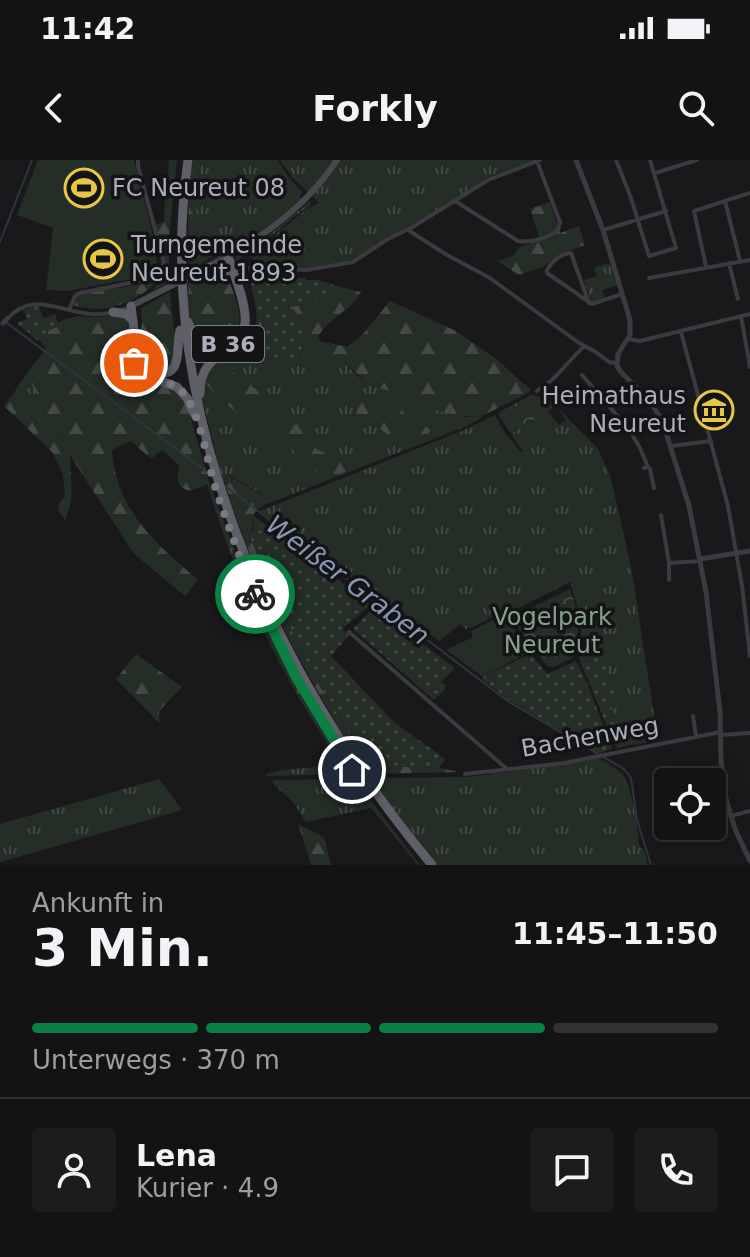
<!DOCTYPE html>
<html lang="de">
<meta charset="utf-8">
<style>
:root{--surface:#131314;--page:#1c1c1d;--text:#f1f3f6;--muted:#9d9ea0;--line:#323234;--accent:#0b8043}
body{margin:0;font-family:"DejaVu Sans",sans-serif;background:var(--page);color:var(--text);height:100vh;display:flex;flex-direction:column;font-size:30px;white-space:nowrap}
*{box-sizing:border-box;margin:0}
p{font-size:26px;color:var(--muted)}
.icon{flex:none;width:44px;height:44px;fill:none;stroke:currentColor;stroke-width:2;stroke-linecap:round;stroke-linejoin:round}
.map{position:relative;height:705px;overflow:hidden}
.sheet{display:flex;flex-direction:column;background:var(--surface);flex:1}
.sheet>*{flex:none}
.controls{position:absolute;left:654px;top:608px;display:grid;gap:16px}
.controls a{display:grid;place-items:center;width:72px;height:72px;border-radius:8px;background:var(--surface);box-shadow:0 4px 20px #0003,0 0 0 2px var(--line);font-size:40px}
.pin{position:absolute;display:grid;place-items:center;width:68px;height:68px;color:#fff;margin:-34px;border:4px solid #fff;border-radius:50%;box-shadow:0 2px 8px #0007}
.courier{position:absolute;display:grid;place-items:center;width:80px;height:80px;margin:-40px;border:6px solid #0b8043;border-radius:50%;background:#fff;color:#222;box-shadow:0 2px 10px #0007}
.head em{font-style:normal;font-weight:700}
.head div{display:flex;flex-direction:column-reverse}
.head{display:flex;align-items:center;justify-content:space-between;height:136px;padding:0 32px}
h1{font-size:52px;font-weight:700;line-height:60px}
.bar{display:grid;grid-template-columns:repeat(4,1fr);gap:12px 8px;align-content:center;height:96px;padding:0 32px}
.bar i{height:10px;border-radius:6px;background:var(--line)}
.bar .current{background:var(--accent)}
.bar p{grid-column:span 4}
.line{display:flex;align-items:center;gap:20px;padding:0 32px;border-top:2px solid var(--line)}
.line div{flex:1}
.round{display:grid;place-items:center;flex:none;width:84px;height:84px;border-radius:8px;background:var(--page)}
.status{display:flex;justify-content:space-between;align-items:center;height:56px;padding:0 40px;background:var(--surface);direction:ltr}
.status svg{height:22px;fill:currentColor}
header{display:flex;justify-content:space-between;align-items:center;height:104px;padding:0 32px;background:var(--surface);font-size:36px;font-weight:700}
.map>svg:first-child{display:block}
.grass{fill:url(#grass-tufts)}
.forest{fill:url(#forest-firs)}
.park{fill:url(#park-crowns)}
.garden{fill:url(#garden-dots)}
.pitch{fill:#252d27}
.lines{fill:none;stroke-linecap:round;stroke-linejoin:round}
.stream{stroke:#2f353e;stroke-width:2}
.minor{stroke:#3a3a3f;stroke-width:4}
.tertiary{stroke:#3a3a3f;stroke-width:5}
.secondary{stroke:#48494f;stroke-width:6}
.trunk{stroke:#5e5f67;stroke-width:9}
.secondary-bridge{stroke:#48494f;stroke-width:6}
.done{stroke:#797a82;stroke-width:8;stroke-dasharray:0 14.4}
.route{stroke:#0b8043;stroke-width:10}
.labels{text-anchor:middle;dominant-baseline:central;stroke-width:7;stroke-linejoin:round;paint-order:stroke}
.shield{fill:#141416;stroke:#7e8088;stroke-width:2}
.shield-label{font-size:22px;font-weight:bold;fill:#acaeb9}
.poi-label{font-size:24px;fill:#acaeb9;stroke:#141416;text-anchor:start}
.park-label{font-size:24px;fill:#84a38a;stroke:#141416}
.street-label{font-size:24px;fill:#acaeb9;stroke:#141416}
.water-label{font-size:26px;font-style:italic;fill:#8597b2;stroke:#141416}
</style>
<div class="status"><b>11:42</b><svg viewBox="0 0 49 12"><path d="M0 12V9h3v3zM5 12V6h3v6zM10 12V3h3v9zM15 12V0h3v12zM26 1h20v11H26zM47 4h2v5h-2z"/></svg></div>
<header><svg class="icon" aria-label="back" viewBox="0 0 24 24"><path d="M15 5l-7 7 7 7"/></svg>Forkly<svg class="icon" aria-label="search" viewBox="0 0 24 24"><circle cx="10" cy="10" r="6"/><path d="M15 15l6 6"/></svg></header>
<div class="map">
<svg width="750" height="705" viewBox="0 0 750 705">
<defs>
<pattern id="grass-tufts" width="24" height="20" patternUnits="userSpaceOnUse" patternTransform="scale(2)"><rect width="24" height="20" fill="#252d27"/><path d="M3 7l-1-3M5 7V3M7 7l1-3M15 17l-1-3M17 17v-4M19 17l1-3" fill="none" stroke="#424944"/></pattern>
<pattern id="forest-firs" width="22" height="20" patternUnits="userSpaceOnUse" patternTransform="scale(2)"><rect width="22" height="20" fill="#252d27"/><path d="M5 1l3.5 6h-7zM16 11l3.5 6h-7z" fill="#424944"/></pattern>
<pattern id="park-crowns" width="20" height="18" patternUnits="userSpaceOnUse" patternTransform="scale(2)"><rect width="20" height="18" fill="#252d27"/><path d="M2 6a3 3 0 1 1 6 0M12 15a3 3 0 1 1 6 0" fill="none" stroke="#424944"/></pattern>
<pattern id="garden-dots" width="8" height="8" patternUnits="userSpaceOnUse" patternTransform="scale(2)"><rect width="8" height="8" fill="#252d27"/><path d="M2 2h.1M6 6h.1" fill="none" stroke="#424944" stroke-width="1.8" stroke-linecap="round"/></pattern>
</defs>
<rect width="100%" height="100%" fill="#19191b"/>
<path class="grass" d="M201 0H277L291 20 302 32 300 36 301 40 284 56 244 85 192 113 233 86 241 85 240 79 197 103 196 52Z
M280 0H535L487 18 411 67 353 100 306 108H266L249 96 307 49 319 43 293 18Z
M310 41 311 43 310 46C287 60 269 81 246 95L244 94V96L237 102V107C247 140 258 155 240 188L246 187 298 206 310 202 326 205 345 203 360 218 372 225 402 234 418 245 466 257 481 256 482 258 462 268 267 344 264 336 260 333 229 315 226 316 225 323 223 321 202 239 203 218 245 167 232 101 234 98 268 76Z
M609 103 617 125 602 130 604 138 593 142 591 141 584 120 597 116 594 108Z
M27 213 44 252 63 283 36 263 13 234Z
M557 247 598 289 610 315 631 406 658 581 630 585 627 575H624C622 568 618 565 615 558 606 539 604 515 600 494L581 503 579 498 582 461 570 422 507 454 504 451 473 467 465 469 461 464 439 481 260 351 464 270 495 255 505 273 522 293 523 291 511 274 548 251 559 265 566 260Z
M209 321 242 412 290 514 321 568 356 621 420 705H418L371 648 306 662 293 642 275 626 272 620 351 619 350 614 267 616 266 614 282 610 340 605C324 577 305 550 290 522 255 459 228 393 207 324Z
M229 336C258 434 314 535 371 618L468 617 549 606 598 597C606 603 618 609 624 616 631 626 639 672 639 685L644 690 648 705H438C360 620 301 517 255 410 246 389 231 358 229 336Z
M159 619 182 650 0 702V664Z"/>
<path class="forest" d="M169 0H177L169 76V122L151 132C173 107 164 96 156 65L164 62 165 38Z
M193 0H201L196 52 197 103 240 79 244 84 240 86 236 82 187 112 189 30Z
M550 42 560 73 579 66 585 85 566 92 542 107 519 115 497 101 513 96 520 87 540 80 530 49Z
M217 110 226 115C232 129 242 148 239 164 234 194 199 186 191 161 187 150 189 134 188 123Z
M157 119 158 121C134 144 105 155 73 145L79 134 149 123Z
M340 127 361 132C351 151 328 158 318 177L320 181 347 187 363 174 390 141 456 171 496 199 531 230 524 235 484 255C469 260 437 251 421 246 414 243 407 236 399 233 389 230 378 229 369 224 360 218 354 209 345 203L326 205 310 202 298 206 303 189 292 147 325 136 333 139Z
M170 132 176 189 173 203 165 210 148 209 139 198 138 189 142 162 141 148Z
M122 155 130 161 131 204 176 229 188 248 209 321 207 324C202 326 192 332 187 330 176 327 177 315 180 306L162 290 151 299 131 281 112 290C115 349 156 384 198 420L185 436 134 394 70 295C70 321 76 334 65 360 56 348 55 348 65 336L63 314 52 292 4 246 13 234 36 263 62 281 44 252 27 213 46 188 37 177 63 160 77 156 98 157Z
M233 213 248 220 253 228 263 229 268 233V239L260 245 254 261C239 258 218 237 207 225V223L210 218 220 221Z
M371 238 380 242H391L399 245C408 263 418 257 430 270L427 277H422L412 282C404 279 395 277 387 274 381 271 378 264 372 261 362 257 354 260 357 245Z
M272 256 276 258 281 268 285 269 303 262 307 264V268L303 276 310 275 313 280 312 285C317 292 325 291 332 296 337 300 340 302 347 305L348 311 333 317 300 326 298 320 311 313 317 315V311L292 289 259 269 258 264 261 259Z
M227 315 264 336 267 344C245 352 259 361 249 375L290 467 318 523 370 606 439 608 459 612 368 614C349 587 333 558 317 530 279 464 247 396 225 323Z
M136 494 182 527 159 551 160 564 116 519Z
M298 664 324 677 331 705H311Z"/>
<path class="park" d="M531 235 545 237 556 246 511 274 499 256V252Z
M570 429 579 458 576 493 572 498 554 507 547 506 510 458Z"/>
<path class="garden" d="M250 115 305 118 306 120H318L340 127 334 139 325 136 292 147C306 164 304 186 298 206L246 187C265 159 253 145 250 115Z
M38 144 43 158 55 154 59 166 48 171V173L38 181 17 163 27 159 23 150Z
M254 356 371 445 342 469 349 475 331 496 394 562 445 599 439 608 370 606 318 523 290 467 249 375 254 369Z
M374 447 455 508 441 522 446 528 434 540 353 469Z
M531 494 547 514 576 501 589 528 612 589 599 593 510 541 482 519 485 515Z
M600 494 614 526 615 542 610 543C614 555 620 563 624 574H627L630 585 616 588 581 503Z"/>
<path class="pitch" d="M38 0H134L153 75 158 108 148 116 67 131 46 130 53 68 17 55Z
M503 455 530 492 482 516 446 490 473 477 471 471Z"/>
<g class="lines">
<path class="stream" d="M0 82 32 0
M7 163 214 317
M225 326 509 542 624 609 631 618 637 660 651 705"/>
<path class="minor" d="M616 0 631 38 649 96 676 88 650 0
M655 13 697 0
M455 41 518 81C532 83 548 78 558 70L560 62 537 1
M725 41 740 101
M408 70 447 95 490 118 579 183 596 192 609 202 616 203
M603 70 666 51
M729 103 738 139
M706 107 694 51 750 33
M249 108 306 110 353 102 388 79 411 68 488 20 540 0
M649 118 750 100
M589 143 571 93C561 94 552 101 547 110V113L592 144 622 134
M69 150 75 136 80 133 154 118C162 114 165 108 163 99L138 6V0
M741 156 750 207
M7 159C33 130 60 152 91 154 104 155 117 152 129 147
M681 172 728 346 742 426 750 496
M628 179 640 181 750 154
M582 215 628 268 640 288 648 307 644 308
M537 231 553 219 584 186
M609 245 640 231
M671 286 711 281
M648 307 650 309 654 328
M661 355 669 403
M669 420V403L701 401
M349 472 507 609
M693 556 696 576
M721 575 750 573
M465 614 564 603 721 572
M731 656 750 651"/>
<path class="tertiary" d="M576 0 603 70 630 160V175L618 194 617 206 621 212 651 243 662 260 689 346 706 432 720 552 721 601 725 635 735 669 750 701
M3 163 7 159
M700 399 750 391"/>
<path class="secondary" d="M191 116C249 87 301 54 337 0
M131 146 167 128"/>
<path class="trunk" d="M188 0C152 251 274 516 432 705
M209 107 223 108 227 111
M131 146 134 169 132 193 136 206 147 216 177 227 187 238 195 255
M113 152 126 154 133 160
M188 162C194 181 207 192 227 185
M149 212C185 221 175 190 180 170
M200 234C199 190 240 195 245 163 247 146 234 114 228 97"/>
<path class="secondary-bridge" d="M167 128 191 116"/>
</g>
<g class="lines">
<path class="done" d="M134 203C146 223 172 217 185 235 201 258 206 296 214 323 226 361 240 398 255 434"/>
<path class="route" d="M255 434 296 517 352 610"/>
</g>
<defs>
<symbol id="stadium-ring" viewBox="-11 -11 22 22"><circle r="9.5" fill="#141416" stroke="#e6c745" stroke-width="1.5"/><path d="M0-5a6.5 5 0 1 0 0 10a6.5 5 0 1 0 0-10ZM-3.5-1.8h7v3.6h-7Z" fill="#e6c745"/></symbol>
<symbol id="museum-ring" viewBox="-11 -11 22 22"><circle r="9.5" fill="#141416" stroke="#e6c745" stroke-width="1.5"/><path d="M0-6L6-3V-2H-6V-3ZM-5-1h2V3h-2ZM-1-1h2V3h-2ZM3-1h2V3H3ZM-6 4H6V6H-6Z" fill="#e6c745"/></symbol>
</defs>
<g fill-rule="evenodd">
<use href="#stadium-ring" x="62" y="6" width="44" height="44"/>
<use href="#stadium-ring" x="81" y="77" width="44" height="44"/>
<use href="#museum-ring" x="692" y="228" width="44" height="44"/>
</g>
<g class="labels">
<rect class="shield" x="192" y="166" width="72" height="36" rx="6"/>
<g class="shield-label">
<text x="228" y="184">B 36</text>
</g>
<g class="poi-label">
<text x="112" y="28">FC Neureut 08</text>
<text x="131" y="85">Turngemeinde<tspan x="131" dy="28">Neureut 1893</tspan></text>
<text x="686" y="236" text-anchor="end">Heimathaus<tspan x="686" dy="28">Neureut</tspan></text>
</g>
<g class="park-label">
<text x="552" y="457">Vogelpark<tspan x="552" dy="28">Neureut</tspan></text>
</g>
<g class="street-label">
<text transform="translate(590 577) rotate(-10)">Bachenweg</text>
</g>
<g class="water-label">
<text transform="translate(348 420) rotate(37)">Weißer Graben</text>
</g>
</g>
</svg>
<div class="controls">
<a><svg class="icon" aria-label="locate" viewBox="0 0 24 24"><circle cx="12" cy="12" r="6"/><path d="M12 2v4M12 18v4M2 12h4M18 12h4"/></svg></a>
</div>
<div class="pin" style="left:134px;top:203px;background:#ea580c"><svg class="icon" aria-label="bag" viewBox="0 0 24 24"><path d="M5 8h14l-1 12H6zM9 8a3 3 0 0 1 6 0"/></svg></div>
<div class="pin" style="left:352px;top:610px;background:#1f2937"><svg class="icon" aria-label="home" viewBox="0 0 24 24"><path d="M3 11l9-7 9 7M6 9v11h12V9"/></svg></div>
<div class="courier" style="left:255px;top:434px"><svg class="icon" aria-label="bike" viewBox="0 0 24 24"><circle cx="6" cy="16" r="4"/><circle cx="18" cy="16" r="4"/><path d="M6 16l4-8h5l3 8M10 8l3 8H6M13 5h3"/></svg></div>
</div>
<section class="sheet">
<div class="head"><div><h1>3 Min.</h1><p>Ankunft in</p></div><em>11:45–11:50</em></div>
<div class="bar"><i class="current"></i><i class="current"></i><i class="current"></i><i></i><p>Unterwegs · 370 m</p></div>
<div class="line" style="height:144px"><a class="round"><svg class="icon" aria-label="person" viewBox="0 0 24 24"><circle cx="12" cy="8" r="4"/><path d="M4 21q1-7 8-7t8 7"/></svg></a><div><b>Lena</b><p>Kurier · 4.9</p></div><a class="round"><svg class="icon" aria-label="chat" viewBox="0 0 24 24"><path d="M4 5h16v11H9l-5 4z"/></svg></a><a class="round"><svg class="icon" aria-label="phone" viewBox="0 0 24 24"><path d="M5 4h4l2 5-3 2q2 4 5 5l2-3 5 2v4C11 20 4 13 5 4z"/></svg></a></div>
</section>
